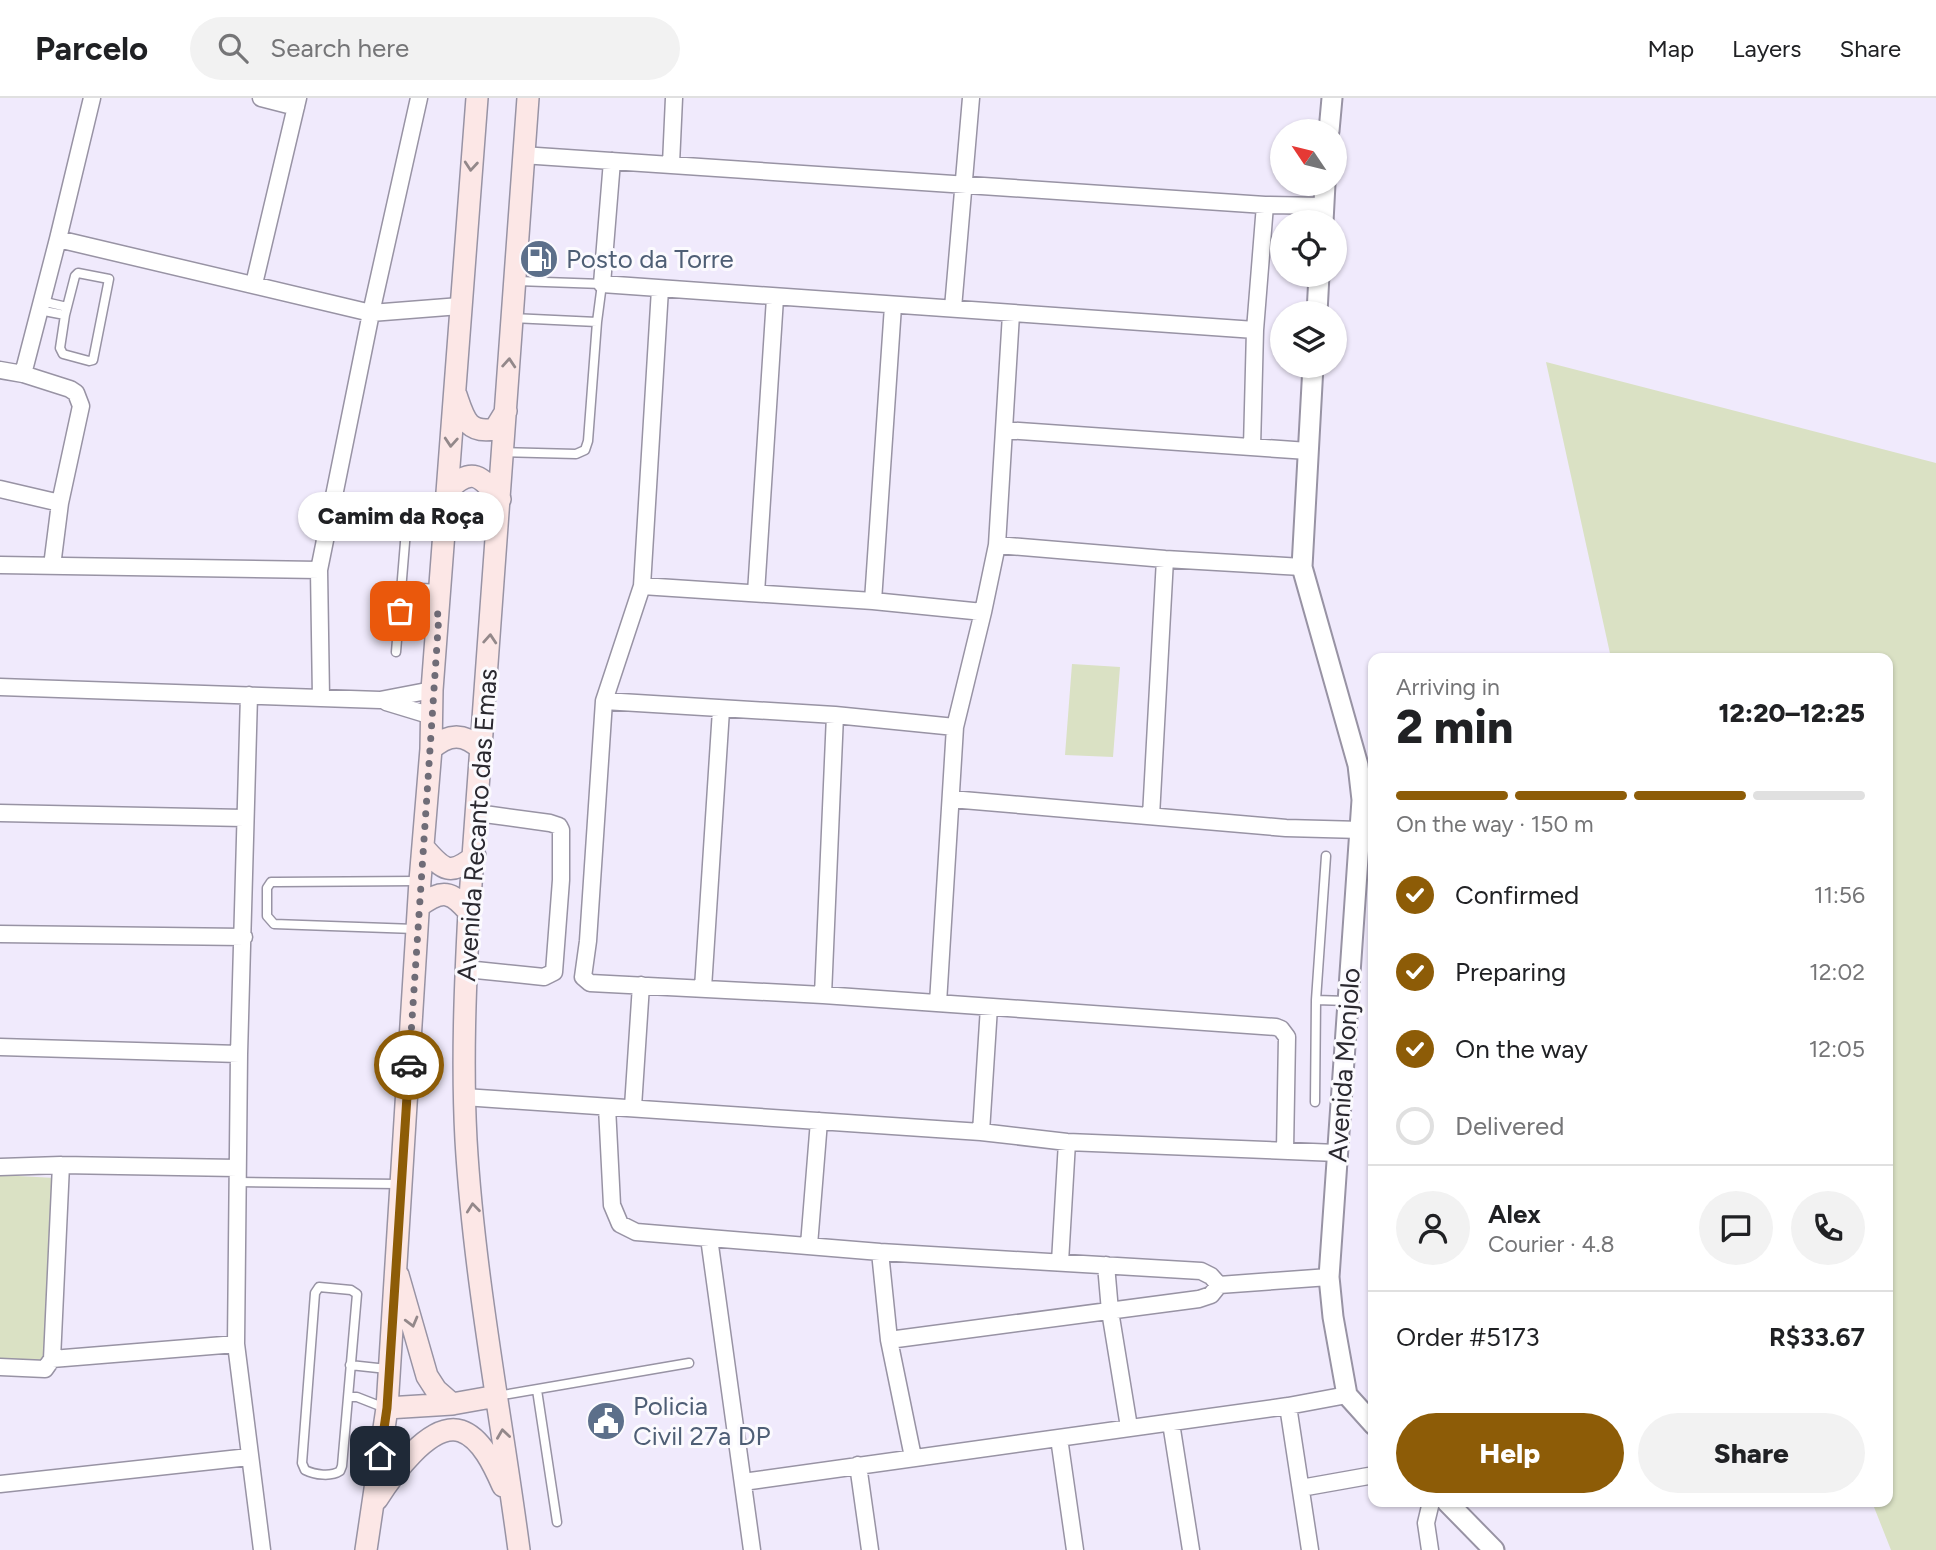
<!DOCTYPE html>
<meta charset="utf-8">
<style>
:root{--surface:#fff;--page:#f2f2f2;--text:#202124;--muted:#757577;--line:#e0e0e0;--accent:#8d5c07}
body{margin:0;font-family:Figtree,sans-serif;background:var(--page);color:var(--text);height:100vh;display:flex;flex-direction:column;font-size:26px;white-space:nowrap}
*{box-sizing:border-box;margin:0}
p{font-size:23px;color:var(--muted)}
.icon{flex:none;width:38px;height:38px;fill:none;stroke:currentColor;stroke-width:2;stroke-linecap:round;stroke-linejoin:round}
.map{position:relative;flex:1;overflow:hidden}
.sheet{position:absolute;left:1368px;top:555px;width:525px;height:854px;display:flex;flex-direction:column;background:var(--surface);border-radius:14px;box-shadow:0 2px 5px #0004}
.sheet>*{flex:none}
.needle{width:46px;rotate:305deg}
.controls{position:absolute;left:1270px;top:21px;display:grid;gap:14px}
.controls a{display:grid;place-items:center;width:77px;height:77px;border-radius:50%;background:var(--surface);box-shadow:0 2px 5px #0004;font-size:35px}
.pin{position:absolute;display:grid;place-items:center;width:60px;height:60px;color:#fff;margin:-30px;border-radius:14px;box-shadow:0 4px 10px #0006}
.courier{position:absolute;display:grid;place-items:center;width:70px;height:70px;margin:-35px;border:5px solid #8d5c07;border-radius:50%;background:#fff;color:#222;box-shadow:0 2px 9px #0007}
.bubble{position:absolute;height:49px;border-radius:24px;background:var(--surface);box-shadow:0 2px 5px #0004;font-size:23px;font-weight:800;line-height:49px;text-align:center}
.head em{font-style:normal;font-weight:800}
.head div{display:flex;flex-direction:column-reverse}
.head{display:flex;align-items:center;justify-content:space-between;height:119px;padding:0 28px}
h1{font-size:46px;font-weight:800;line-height:52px}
.bar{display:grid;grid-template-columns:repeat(4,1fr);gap:10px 7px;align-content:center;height:84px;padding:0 28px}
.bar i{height:9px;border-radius:5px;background:var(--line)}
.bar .active{background:var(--accent)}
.bar p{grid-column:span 4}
.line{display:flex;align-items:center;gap:18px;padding:0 28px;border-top:2px solid var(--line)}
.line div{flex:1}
.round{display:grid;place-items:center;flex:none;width:74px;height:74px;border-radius:37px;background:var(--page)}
ol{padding:0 28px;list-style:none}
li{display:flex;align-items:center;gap:21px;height:77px}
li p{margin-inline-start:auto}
li .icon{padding:7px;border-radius:50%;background:var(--accent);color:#fff;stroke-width:4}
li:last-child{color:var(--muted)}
li i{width:38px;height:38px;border:4px solid var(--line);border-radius:50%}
.action{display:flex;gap:14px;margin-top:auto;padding:14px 28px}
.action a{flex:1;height:80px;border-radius:42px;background:var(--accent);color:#fff;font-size:28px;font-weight:800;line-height:80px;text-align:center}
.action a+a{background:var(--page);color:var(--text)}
header{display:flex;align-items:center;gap:42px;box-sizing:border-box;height:98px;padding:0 35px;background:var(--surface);border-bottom:2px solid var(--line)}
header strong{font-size:33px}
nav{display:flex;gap:38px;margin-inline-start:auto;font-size:24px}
.search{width:490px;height:63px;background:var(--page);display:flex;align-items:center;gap:18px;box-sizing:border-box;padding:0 24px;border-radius:38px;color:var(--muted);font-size:26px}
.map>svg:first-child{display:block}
.green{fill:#dae1c4}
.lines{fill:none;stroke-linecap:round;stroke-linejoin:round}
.service-casing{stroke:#9893a4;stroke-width:11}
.minor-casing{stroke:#9893a4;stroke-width:19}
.tertiary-casing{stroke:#9893a4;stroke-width:23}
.secondary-casing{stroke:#9893a4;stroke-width:24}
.service{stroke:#fff;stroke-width:8}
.minor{stroke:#fff;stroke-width:16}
.tertiary{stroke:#fff;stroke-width:19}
.secondary{stroke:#fce7e6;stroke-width:21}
.oneway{stroke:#93888a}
.done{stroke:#6f6c77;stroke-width:7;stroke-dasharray:0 12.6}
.route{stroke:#8d5c07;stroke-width:9}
.labels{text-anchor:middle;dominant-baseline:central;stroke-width:6;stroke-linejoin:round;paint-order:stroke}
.service-label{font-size:26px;fill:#4e5e75;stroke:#fbfafe;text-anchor:start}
.street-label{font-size:26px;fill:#2a282f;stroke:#fbfafe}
</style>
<header>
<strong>Parcelo</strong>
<div class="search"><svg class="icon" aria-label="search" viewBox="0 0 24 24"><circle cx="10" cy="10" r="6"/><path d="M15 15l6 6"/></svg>Search here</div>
<nav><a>Map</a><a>Layers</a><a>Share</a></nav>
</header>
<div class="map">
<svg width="1936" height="1452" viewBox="0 0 1936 1452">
<rect width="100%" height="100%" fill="#f0eafc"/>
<path class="green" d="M1546 264 1936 365V1452H1891L1872 1404H1888V560H1611Z
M1072 566 1120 569 1113 659 1065 657Z
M0 1077 55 1080 45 1271 0 1269Z"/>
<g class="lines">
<defs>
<path id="service" d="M517 183 602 186 597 224
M41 203 67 209
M39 212 65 217 60 250 63 256 89 263 93 262 109 181 78 175 75 178 65 217
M503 354 576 356 585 352 588 343 597 224 512 220
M403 489 439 491
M400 513 436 516
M396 554 407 420
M415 831 274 826 267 818V790L271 784H277L417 783
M1316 902 1348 903
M1315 1004 1316 902 1326 758
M237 1084 398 1086
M319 1189 351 1192 357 1196 342 1368 340 1373C331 1379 315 1377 305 1372L302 1365 315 1195Z
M350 1267 387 1271
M537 1292 557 1424
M497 1298 689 1265
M348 1299H357L385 1310"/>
<path id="minor" d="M261 0 296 9
M522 57 1265 107 1324 108
M612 63 602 186 1255 232
M671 66 674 0
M58 141 371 215 460 208
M254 186 298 0
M660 191 642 488 604 603 588 843 583 879 590 885 823 897 1276 929 1281 931 1287 939 1285 1052
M953 210 971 0
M0 272 23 276
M1005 332 1308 353
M1252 349 1255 232 1265 107
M0 391 60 405
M997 447 1165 461 1302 469
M0 467 319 472
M52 468 60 405 81 308 76 295 70 291 23 276 58 141 92 0
M642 488 873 503 983 514
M756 495 775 200
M873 503 893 208
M0 589 380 602 432 592
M249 597 239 956 236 1246 262 1452
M321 600 319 472 371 215 419 0
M604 603 835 617 955 629
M386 604 432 618
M951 701 1286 730 1361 732
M0 715 244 720
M1151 718 1165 461
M0 836 244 839
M466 871 544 879 554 874 561 782V732L559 728 550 725 477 715
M703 890 721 612
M823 897 835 617
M938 905 955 629 983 514 997 447 1011 216
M0 949 239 956
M464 999 981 1034 1067 1044 1337 1055
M607 1009 612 1107 620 1126 636 1134 880 1154 1201 1173 1211 1178 1219 1187 1329 1179
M633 1009 641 887
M981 1034 989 909
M0 1069 61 1067 237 1070
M709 1140 752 1452
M809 1147 819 1023
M880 1154 889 1242 913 1359
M1060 1164 1067 1044
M1106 1167 1110 1213 1129 1329
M889 1242 1199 1201 1211 1197 1219 1187
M52 1261 61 1067
M0 1269 45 1271 52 1261 236 1246
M1288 1308 1310 1452
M1171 1325 1191 1452
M1059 1340 1075 1452
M858 1367 870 1452
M743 1384 1288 1308 1347 1297
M0 1386 249 1359
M1301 1390 1374 1377
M1430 1452 1426 1425 1431 1404"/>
<path id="tertiary" d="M1329 33 1332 0
M1323 124 1325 86
M1317 215 1319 177
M1313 268 1302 469 1358 667 1362 702 1329 1179 1333 1219 1347 1297 1374 1327
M1447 1404 1494 1452"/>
<path id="secondary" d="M456 297C464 320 467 336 495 331L506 313
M448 392C472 368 481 378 500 401
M431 651C449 635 464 635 481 651
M424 750C444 773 450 778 475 758
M419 808C443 791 451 793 469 814
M398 1177 427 1278 436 1292 452 1306
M387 1310 452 1306 497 1298
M377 1401C391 1379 430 1323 461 1333 482 1340 495 1370 503 1388
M366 1452 387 1310 420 783 431 651 432 592 477 0
M519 1452C501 1316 474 1179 466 1042 462 966 465 890 469 814L528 0"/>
</defs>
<use href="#service" class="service-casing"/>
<use href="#minor" class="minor-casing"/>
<use href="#tertiary" class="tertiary-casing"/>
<use href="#secondary" class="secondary-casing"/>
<use href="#service" class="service"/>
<use href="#minor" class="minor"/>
<use href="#tertiary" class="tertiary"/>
<use href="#secondary" class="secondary"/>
</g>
<defs><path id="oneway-chevron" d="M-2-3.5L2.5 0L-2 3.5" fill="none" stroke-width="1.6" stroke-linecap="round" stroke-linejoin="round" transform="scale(1.75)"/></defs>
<g class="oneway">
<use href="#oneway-chevron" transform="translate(471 68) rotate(95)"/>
<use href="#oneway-chevron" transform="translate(509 265) rotate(-86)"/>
<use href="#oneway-chevron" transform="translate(451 344) rotate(94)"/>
<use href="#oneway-chevron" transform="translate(490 541) rotate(-86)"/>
<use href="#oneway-chevron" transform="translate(473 1110) rotate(-96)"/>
<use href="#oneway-chevron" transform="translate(412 1224) rotate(75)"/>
<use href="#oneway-chevron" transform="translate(503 1336) rotate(-98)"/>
</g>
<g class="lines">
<path class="done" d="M400 513 439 516 409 967"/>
<path class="route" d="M380 1358 387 1310 409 967"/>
</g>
<defs>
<symbol id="fuel-disc" viewBox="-11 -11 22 22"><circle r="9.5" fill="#5c6f8a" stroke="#fbfafe"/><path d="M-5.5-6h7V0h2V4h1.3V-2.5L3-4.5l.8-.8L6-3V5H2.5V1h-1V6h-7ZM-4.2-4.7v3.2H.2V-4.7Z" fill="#fff"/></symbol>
<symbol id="civic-disc" viewBox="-11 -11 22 22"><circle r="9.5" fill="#5c6f8a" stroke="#fbfafe"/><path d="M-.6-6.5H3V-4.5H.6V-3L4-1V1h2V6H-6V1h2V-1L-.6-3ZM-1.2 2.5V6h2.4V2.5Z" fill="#fff"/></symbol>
</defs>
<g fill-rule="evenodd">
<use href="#fuel-disc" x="517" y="139" width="44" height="44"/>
<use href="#civic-disc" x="584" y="1301" width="44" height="44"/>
</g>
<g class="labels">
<g class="service-label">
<text x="566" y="161">Posto da Torre</text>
<text x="633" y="1308">Policia<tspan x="633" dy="30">Civil 27a DP</tspan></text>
</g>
<g class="street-label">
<text transform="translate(477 727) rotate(-86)">Avenida Recanto das Emas</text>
<text transform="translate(1344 967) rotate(-86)">Avenida Monjolo</text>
</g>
</g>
</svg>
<div class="controls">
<a><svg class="needle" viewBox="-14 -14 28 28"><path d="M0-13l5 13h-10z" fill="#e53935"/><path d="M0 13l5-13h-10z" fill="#757577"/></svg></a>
<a><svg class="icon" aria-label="locate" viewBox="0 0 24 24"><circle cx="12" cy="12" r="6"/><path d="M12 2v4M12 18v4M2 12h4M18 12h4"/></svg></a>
<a><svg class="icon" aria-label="layers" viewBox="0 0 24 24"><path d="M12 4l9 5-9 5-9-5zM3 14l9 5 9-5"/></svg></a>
</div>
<div class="pin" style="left:400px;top:513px;background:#ea580c"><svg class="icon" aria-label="bag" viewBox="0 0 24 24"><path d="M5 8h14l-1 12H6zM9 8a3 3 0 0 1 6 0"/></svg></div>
<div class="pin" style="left:380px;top:1358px;background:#1f2937"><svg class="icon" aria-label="home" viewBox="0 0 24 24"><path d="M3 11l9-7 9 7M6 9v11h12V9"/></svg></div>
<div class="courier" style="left:409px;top:967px"><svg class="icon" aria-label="car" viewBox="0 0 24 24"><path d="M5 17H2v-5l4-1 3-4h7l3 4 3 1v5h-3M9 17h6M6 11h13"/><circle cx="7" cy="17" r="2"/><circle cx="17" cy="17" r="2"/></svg></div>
<div class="bubble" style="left:298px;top:394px;width:206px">Camim da Roça</div>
<section class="sheet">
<div class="head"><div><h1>2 min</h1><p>Arriving in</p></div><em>12:20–12:25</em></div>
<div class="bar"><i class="active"></i><i class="active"></i><i class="active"></i><i></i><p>On the way · 150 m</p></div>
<ol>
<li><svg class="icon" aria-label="check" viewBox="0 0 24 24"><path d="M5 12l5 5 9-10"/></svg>Confirmed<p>11:56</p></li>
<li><svg class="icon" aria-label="check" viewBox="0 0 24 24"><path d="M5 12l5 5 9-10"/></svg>Preparing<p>12:02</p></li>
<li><svg class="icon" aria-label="check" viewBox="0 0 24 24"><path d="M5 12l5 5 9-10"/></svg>On the way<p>12:05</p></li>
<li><i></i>Delivered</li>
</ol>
<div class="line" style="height:126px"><a class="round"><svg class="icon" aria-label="person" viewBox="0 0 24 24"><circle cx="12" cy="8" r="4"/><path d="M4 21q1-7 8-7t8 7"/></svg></a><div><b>Alex</b><p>Courier · 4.8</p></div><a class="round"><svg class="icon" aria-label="chat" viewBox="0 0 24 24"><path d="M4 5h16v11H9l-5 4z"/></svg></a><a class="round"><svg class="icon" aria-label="phone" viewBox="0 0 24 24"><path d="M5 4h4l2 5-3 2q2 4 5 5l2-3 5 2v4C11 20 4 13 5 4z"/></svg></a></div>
<div class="line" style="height:91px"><div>Order #5173</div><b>R$33.67</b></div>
<div class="action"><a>Help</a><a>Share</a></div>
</section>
</div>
